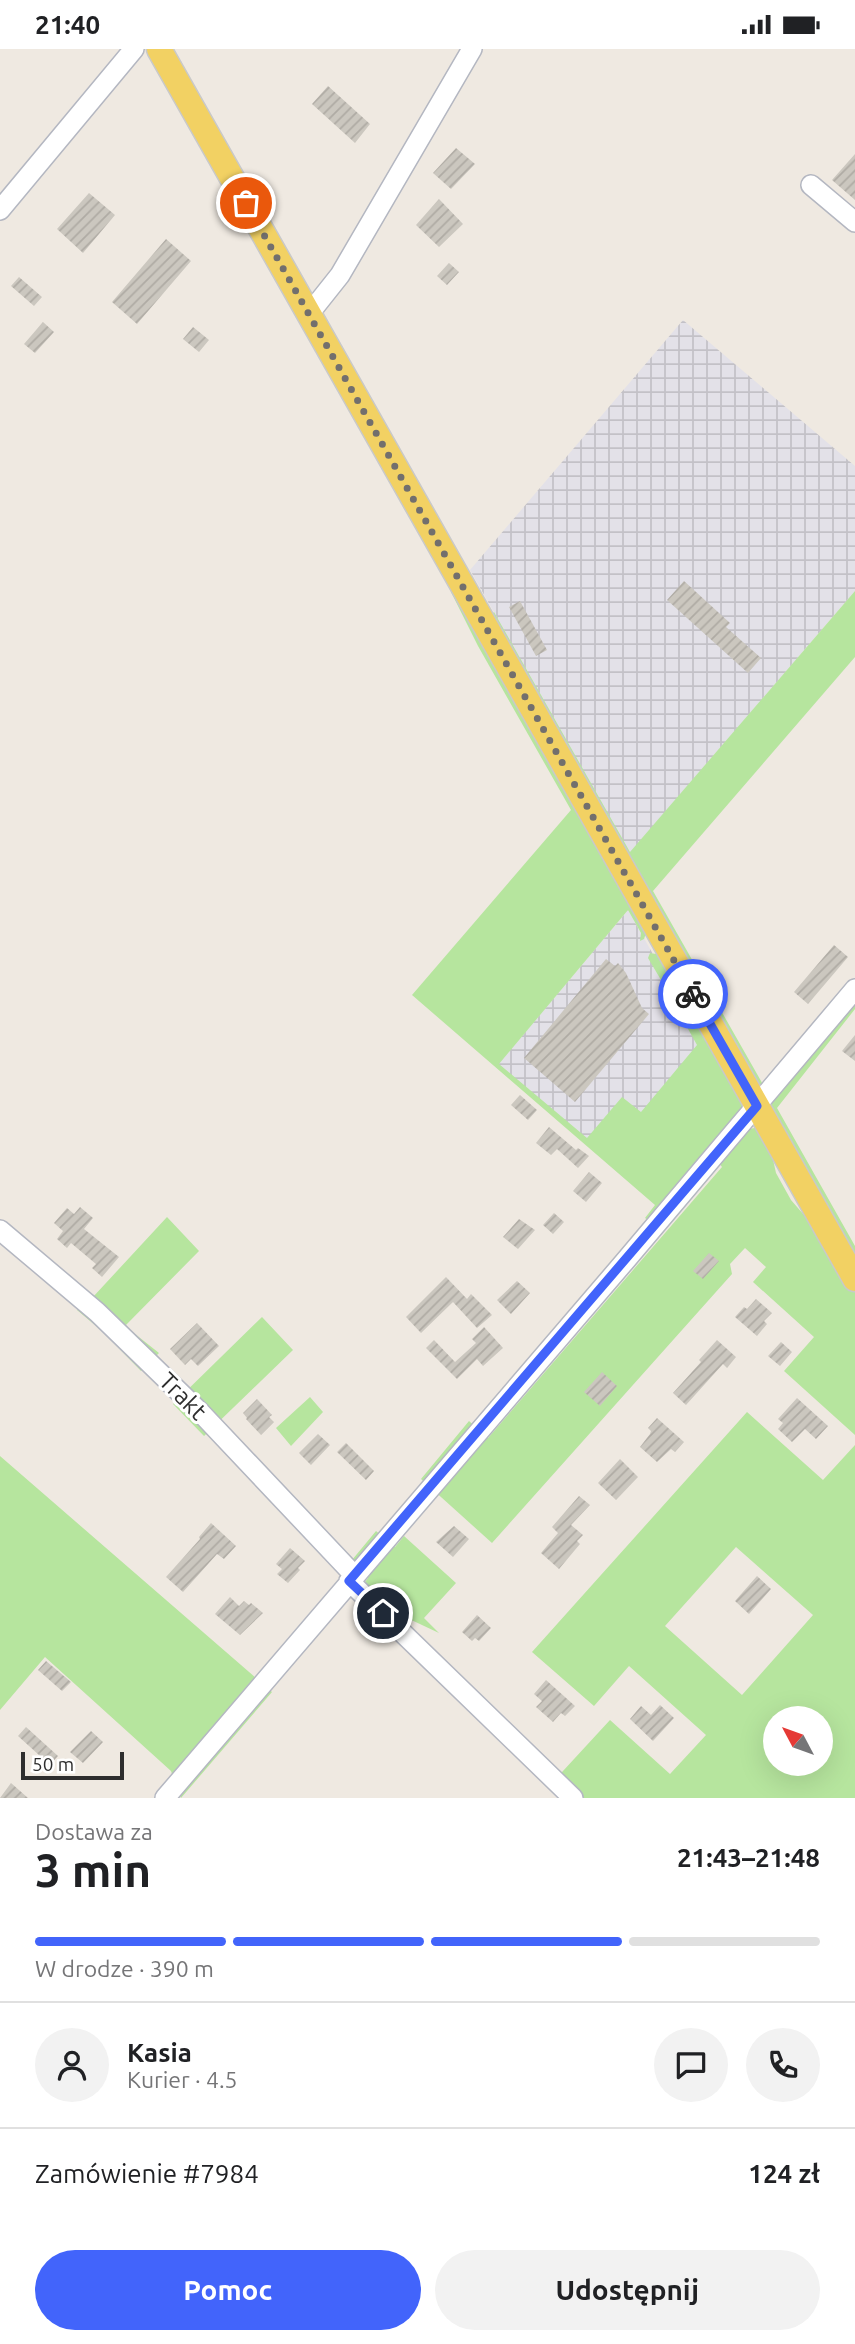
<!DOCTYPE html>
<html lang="pl">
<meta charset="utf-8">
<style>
:root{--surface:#fff;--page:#f2f2f2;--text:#202124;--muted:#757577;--line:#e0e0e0;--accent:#4264fb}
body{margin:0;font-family:Ubuntu,sans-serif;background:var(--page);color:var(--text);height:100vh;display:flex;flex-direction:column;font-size:26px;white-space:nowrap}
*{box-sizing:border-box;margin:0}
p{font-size:23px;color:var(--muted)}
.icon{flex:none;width:38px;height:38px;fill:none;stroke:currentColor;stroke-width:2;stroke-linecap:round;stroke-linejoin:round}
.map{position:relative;height:1749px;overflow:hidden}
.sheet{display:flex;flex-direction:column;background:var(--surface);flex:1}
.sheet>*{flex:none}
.needle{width:46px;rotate:311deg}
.buttons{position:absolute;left:763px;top:1657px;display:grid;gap:14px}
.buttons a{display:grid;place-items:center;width:70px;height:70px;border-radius:50%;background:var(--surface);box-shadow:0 7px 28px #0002;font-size:35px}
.scale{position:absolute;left:21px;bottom:18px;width:103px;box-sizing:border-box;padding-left:7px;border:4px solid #2e2e2e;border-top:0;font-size:19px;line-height:24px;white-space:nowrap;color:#2e2e2e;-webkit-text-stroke:5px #fff;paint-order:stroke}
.pin{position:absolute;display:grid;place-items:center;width:60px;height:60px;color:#fff;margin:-30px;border:4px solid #fff;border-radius:50%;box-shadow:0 2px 7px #0007}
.courier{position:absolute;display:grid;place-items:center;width:70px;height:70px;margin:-35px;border:5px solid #4264fb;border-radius:50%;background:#fff;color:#222;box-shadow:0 2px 9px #0007}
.headline em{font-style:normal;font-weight:700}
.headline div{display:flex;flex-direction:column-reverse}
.headline{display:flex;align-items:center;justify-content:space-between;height:119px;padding:0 35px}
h1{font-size:46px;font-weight:700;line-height:52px}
.bar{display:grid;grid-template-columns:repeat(4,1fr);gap:10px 7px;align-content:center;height:84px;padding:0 35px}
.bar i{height:9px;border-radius:5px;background:var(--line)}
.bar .active{background:var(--accent)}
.bar p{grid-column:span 4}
.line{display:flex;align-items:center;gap:18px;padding:0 35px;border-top:2px solid var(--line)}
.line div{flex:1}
.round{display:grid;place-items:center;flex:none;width:74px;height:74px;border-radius:37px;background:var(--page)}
.cta{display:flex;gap:14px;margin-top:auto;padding:14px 35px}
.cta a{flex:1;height:80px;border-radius:42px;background:var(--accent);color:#fff;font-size:28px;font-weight:700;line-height:80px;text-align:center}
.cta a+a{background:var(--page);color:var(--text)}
.status{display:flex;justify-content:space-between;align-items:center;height:49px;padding:0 35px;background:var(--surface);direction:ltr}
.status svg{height:19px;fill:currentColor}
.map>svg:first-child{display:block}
.industrial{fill:url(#industrial-grid)}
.grass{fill:#b6e59e;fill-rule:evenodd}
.building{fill:url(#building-hatch)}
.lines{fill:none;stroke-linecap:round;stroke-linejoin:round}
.minor-casing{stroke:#b4b7c1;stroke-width:22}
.major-casing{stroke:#c9c9c9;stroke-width:27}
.minor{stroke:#fff;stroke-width:19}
.major{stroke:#f2d163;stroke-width:24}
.done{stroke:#726f6d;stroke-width:7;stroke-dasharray:0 12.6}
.route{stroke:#4264fb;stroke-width:9}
.labels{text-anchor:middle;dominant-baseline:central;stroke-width:6;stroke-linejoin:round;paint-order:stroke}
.street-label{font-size:24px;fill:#2e2e2e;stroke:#fff}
</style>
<div class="status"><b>21:40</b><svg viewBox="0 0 49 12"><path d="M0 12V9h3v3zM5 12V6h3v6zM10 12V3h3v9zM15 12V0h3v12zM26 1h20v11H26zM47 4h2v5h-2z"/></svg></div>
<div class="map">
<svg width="855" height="1749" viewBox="0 0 855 1749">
<defs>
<pattern id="industrial-grid" width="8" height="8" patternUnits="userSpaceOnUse" patternTransform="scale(1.75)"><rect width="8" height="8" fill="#e3e1e8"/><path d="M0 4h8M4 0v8" fill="none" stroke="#c3c1c7"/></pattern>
<pattern id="building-hatch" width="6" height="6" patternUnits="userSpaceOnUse" patternTransform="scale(1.75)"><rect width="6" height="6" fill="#cbc7bf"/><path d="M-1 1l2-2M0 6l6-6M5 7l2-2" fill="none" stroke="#afaba4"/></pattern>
</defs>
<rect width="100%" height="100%" fill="#efe9e1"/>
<path class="industrial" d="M683 271 855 417V542L630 804 470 521Z
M628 861 740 1059 656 1156 496 1018Z"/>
<path class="grass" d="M455 537 647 881 644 890 640 892 641 884 628 861 499 1015 587 1089 622 1048 641 1063 697 996 673 953 678 950 666 928 661 931 648 909 650 904 662 906 747 1057 648 1171 645 1169 655 1156 412 946 571 761 478 597 451 543Z
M855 542V608L653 842 765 1039 761 1040 490 567 494 563 630 803Z
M855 954V960L777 1059 855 1197V1217L769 1056Z
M760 1078 768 1088 776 1124 791 1151 824 1189 855 1243V1386L784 1322 814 1288 753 1233 766 1218 745 1199 730 1215 732 1225 492 1494 421 1430 469 1372 488 1389 722 1118 718 1113 749 1080Z
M167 1168 199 1202 125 1277 159 1304 141 1322 102 1282 77 1261 93 1248Z
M262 1268 293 1301 204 1387 173 1355Z
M310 1348 323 1363 291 1397 276 1379Z
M747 1363 823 1431 855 1396V1749H565L551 1735 610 1671 670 1725 706 1686 629 1617 594 1657 532 1603ZM736 1498 813 1566 742 1646 665 1577ZM775 1670H821V1715H775Z
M0 1407 272 1643 181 1749 171 1722 45 1608 0 1661Z
M376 1482 395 1498 404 1487 456 1534 424 1569 439 1584 356 1545 368 1529 352 1511Z"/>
<path class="building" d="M328 37 370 75 355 94 312 55Z
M456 99 475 115 451 140 433 124Z
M855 105V151L832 131Z
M89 144 115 166 83 204 57 180Z
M439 150 463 175 439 198 416 176Z
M166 190 191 212 137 275 112 253Z
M449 214 459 223 447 236 437 227Z
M19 228 42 248 34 257 11 237Z
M43 273 54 283 35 304 24 295Z
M193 278 209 291 199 303 183 290Z
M684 532 730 574 726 578 761 609 748 624 667 551Z
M520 552 547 601 536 607 509 558Z
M834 896 848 908 808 955 794 943Z
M606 910 615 917 618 914 626 924 642 959 649 965 575 1053 524 1009Z
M855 986V1012L842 1002Z
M520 1046 537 1061 528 1071 511 1056Z
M549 1078 576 1101 578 1099 589 1107 578 1119 557 1100 551 1106 536 1094Z
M589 1123 602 1134 586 1153 573 1142Z
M80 1158 93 1169 84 1180 119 1208 102 1228 92 1219 96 1215 71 1194 67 1199 57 1190 63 1182 54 1174 67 1159 74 1165Z
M554 1164 564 1173 553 1185 543 1176Z
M519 1170 535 1181 518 1200 503 1188Z
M709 1204 719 1212 703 1230 693 1222Z
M446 1228 467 1250 471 1245 492 1266 477 1279 453 1253 421 1284 406 1268Z
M517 1232 530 1244 511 1265 497 1251Z
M756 1250 772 1264 764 1272 767 1275 757 1287 735 1268 744 1258 747 1260Z
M197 1274 219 1297 198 1317 191 1310 185 1316 170 1300Z
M484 1278 503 1299 483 1317 477 1310 457 1330 426 1299 434 1291 455 1313 476 1294 472 1290Z
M717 1291 736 1308 727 1319 723 1315 686 1356 673 1344 701 1313 699 1311Z
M781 1293 792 1303 780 1317 768 1307Z
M602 1323 617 1337 600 1357 584 1343Z
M797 1349 828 1377 816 1390 805 1380 792 1393 778 1380 783 1374 778 1370Z
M257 1350 272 1366 269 1368 274 1373 261 1386 246 1370 247 1369 243 1364Z
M657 1369 684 1393 675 1403 671 1400 657 1413 640 1398 650 1385 651 1382 648 1379Z
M318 1385 330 1396 311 1416 299 1404Z
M346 1394 374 1422 366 1431 337 1403Z
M620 1410 638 1428 616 1451 598 1434Z
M579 1447 590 1456 571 1476 583 1486 577 1492 580 1495 559 1520 541 1504 558 1484 552 1478Z
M211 1474 236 1497 224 1510 217 1505 183 1543 166 1528 200 1490 199 1488Z
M454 1477 469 1490 453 1508 436 1493Z
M290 1499 305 1512 298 1519 300 1521 288 1534 277 1525 282 1520 276 1515Z
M757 1527 771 1540 749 1565 735 1552Z
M230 1548 239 1557 244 1552 249 1556 251 1554 263 1564 240 1586 215 1565Z
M477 1566 491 1579 479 1592 475 1589 472 1592 462 1583Z
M46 1612 71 1633 62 1642 38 1621Z
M546 1631 575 1657 565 1667 561 1664 553 1673 536 1658 542 1652 534 1645Z
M660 1656 674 1669 653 1692 630 1670 641 1657 651 1666Z
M26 1678 58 1707 50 1716 18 1687Z
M91 1682 103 1693 83 1714 70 1703Z
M11 1734 28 1749H0Z"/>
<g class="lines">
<defs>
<path id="minor" d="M811 136 855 173
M0 161 134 0
M309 265 340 226 472 0
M0 1181 97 1263 201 1364 354 1526
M349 1532 573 1749
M165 1749 626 1211 855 940"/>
<path id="major" d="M159 0 855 1230"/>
</defs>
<use href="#minor" class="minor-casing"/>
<use href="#major" class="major-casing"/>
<use href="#minor" class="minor"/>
<use href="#major" class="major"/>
</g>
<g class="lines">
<path class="done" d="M246 154 693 945"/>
<path class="route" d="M383 1564 349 1532 757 1057 693 945"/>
</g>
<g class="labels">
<g class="street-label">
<text transform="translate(183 1347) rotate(45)">Trakt</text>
</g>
</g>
</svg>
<div class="buttons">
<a><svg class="needle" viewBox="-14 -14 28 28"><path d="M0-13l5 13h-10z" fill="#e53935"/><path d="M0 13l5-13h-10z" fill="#757577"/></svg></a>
</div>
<div class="scale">50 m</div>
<div class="pin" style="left:246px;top:154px;background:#ea580c"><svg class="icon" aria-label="bag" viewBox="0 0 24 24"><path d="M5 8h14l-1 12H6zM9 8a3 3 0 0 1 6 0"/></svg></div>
<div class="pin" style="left:383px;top:1564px;background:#1f2937"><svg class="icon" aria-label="home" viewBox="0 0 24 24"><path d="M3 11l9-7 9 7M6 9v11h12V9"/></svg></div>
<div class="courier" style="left:693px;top:945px"><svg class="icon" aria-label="bike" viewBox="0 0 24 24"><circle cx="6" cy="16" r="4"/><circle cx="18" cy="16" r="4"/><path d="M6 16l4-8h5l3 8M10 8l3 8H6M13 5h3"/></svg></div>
</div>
<section class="sheet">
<div class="headline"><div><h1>3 min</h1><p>Dostawa za</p></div><em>21:43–21:48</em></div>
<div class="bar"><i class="active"></i><i class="active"></i><i class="active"></i><i></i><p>W drodze · 390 m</p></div>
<div class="line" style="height:126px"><a class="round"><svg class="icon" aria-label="person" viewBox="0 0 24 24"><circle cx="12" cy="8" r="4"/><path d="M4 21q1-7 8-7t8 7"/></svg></a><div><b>Kasia</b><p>Kurier · 4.5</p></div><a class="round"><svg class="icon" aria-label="chat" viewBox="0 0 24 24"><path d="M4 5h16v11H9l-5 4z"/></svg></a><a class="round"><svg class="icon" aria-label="phone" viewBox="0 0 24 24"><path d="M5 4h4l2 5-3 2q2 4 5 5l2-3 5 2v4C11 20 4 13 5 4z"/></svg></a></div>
<div class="line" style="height:91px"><div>Zamówienie #7984</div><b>124 zł</b></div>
<div class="cta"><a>Pomoc</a><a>Udostępnij</a></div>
</section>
